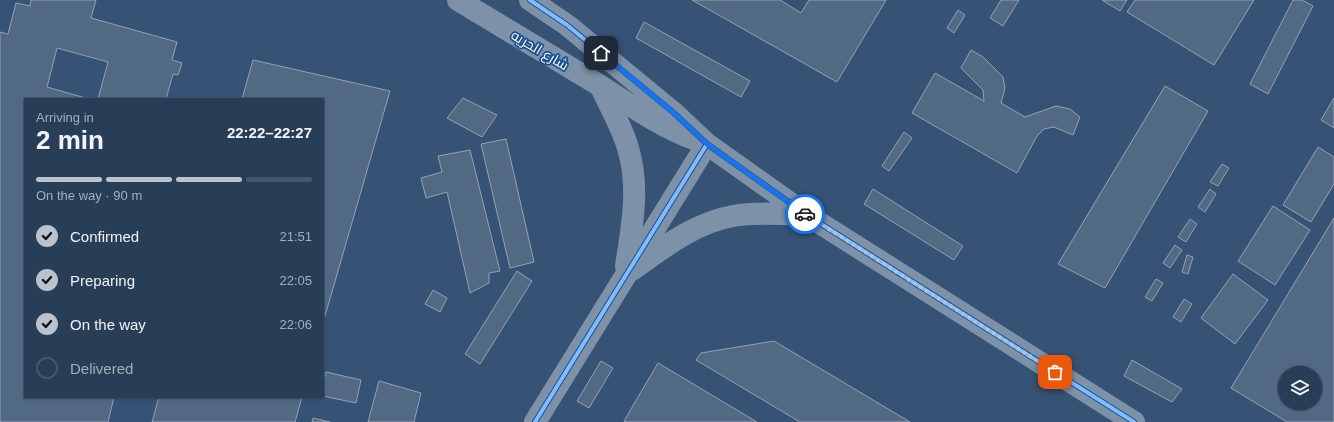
<!DOCTYPE html>
<meta charset="utf-8">
<style>
:root{--surface:#283e57;--page:#30455d;--text:#f1f3f6;--muted:#a5aeba;--line:#44576d;--accent:#b9c2ce}
body{margin:0;font-family:Arial,Cairo,sans-serif;background:var(--page);color:var(--text);height:100vh;display:flex;flex-direction:column;font-size:15px;white-space:nowrap}
*{box-sizing:border-box;margin:0}
p{font-size:13px;color:var(--muted)}
.icon{flex:none;width:22px;height:22px;fill:none;stroke:currentColor;stroke-width:2;stroke-linecap:round;stroke-linejoin:round}
.map{position:relative;flex:1;overflow:hidden}
.drawer{position:absolute;left:24px;top:98px;width:300px;height:300px;display:flex;flex-direction:column;background:var(--surface);border-radius:0px;box-shadow:0 1px 3px #0004,0 0 0 1px var(--line)}
.drawer>*{flex:none}
.fabs{position:absolute;left:1278px;top:366px;display:grid;gap:8px}
.fabs a{display:grid;place-items:center;width:44px;height:44px;border-radius:50%;background:var(--surface);box-shadow:0 1px 3px #0004,0 0 0 1px var(--line);font-size:20px}
.pin{position:absolute;display:grid;place-items:center;width:34px;height:34px;color:#fff;margin:-17px;border-radius:8px;box-shadow:0 2px 6px #0006}
.courier{position:absolute;display:grid;place-items:center;width:40px;height:40px;margin:-20px;border:3px solid #1a73e8;border-radius:50%;background:#fff;color:#222;box-shadow:0 1px 5px #0007}
.head em{font-style:normal;font-weight:800}
.head div{display:flex;flex-direction:column-reverse}
.head{display:flex;align-items:center;justify-content:space-between;height:68px;padding:0 12px}
h1{font-size:26px;font-weight:800;line-height:30px}
.bar{display:grid;grid-template-columns:repeat(4,1fr);gap:6px 4px;align-content:center;height:48px;padding:0 12px}
.bar i{height:5px;border-radius:3px;background:var(--line)}
.bar .selected{background:var(--accent)}
.bar p{grid-column:span 4}
ol{padding:0 12px;list-style:none}
li{display:flex;align-items:center;gap:12px;height:44px}
li p{margin-inline-start:auto}
li .icon{padding:4px;border-radius:50%;background:var(--accent);color:#111;stroke-width:4}
li:last-child{color:var(--muted)}
li i{width:22px;height:22px;border:2px solid var(--line);border-radius:50%}
.map>svg:first-child{display:block}
.building{fill:#526984;stroke:#92a2b6;fill-rule:evenodd}
.lines{fill:none;stroke-linecap:round;stroke-linejoin:round}
.minor{stroke:#7d92a8;stroke-width:22}
.cycleway-casing{stroke:#1b4f8f;stroke-width:6}
.cycleway{stroke:#80bcff;stroke-width:4}
.done{stroke:#b9c2ce;stroke-width:4;stroke-dasharray:0 7.2}
.route{stroke:#1a73e8;stroke-width:5}
.labels{text-anchor:middle;dominant-baseline:central;stroke-width:3.5;stroke-linejoin:round;paint-order:stroke}
.street-label{font-size:14px;fill:#fff;stroke:#1b4f8f}
</style>
<div class="map">
<svg width="1334" height="422" viewBox="0 0 1334 422">
<rect width="100%" height="100%" fill="#365274"/>
<path class="building" d="M31 0H96L91 18 177 42 172 60 182 63 178 75 173 74 166 99H98L108 62 57 48 47 87 89 99H25V397H114L108 422H0V32L8 34 16 3 30 6Z
M692 0H780L801 13 809 0H886L837 82Z
M1001 0H1019L1003 26 990 18Z
M1102 0H1127L1120 11Z
M1135 0H1254L1214 65 1127 12Z
M1293 0H1302L1313 6 1268 94 1250 84Z
M958 10 965 15 954 33 947 28Z
M644 22 750 81 741 97 636 38Z
M971 50 983 57 1003 77 1005 88 1001 103 1025 117 1056 106 1070 109 1080 117 1073 135 1054 127 1044 129 1037 136 1017 173 912 113 935 73 984 101 983 90 961 68Z
M253 60 390 91 323 323V99H242Z
M1165 86 1208 111 1105 288 1058 264Z
M463 98 497 115 482 137 447 118Z
M1334 98V128L1321 120Z
M904 132 912 138 889 171 882 166Z
M506 139 534 262 510 268 481 144Z
M1318 147 1334 157V184L1311 222 1283 205Z
M470 150 500 271 489 273V283L470 293 447 192 426 198 421 178 442 172 438 156Z
M1222 164 1229 168 1218 186 1210 182Z
M873 189 963 246 954 260 864 204Z
M1210 189 1216 194 1205 212 1198 207Z
M1273 206 1310 230 1275 285 1238 261Z
M1334 218V422H1287L1231 388ZM1285 373H1315V403H1285Z
M1190 219 1197 224 1186 242 1178 237Z
M1175 245 1182 250 1170 268 1163 263Z
M1187 255 1193 257 1188 274 1182 272Z
M517 271 532 281 480 364 465 354Z
M1233 274 1268 300 1235 344 1201 318Z
M1156 279 1163 283 1152 301 1145 297Z
M433 290 447 298 440 312 425 304Z
M1184 299 1192 304 1181 322 1173 317Z
M774 341 910 422H800L696 360 701 353Z
M1132 360 1182 389 1172 402 1124 376Z
M601 361 613 368 589 408 577 401Z
M658 363 757 422H627L624 421Z
M326 372 361 380 356 403 323 396V385Z
M379 381 421 393 414 422H368Z
M159 397H302L295 422H152Z
M313 418 330 422H312Z"/>
<g class="lines">
<path class="minor" d="M458 0C505 28 552 57 599 85 630 105 659 126 694 139
M530 0 567 25 674 113 707 144 807 215 1134 422
M601 87C610 107 622 127 628 148 640 188 632 226 626 266
M632 270C663 248 694 223 733 216 757 212 783 214 807 215
M535 422 707 144"/>
<defs>
<path id="cycleway" d="M530 0 567 25 674 113 707 144 807 215 1134 422
M535 422 707 144"/>
</defs>
<use href="#cycleway" class="cycleway-casing"/>
<use href="#cycleway" class="cycleway"/>
</g>
<g class="lines">
<path class="done" d="M805 214 1055 372"/>
<path class="route" d="M601 53 674 113 707 144 805 214"/>
</g>
<g class="labels">
<g class="street-label">
<text transform="translate(540 50) rotate(31)">شارع الحريه</text>
</g>
</g>
</svg>
<div class="fabs">
<a><svg class="icon" aria-label="layers" viewBox="0 0 24 24"><path d="M12 4l9 5-9 5-9-5zM3 14l9 5 9-5"/></svg></a>
</div>
<div class="pin" style="left:1055px;top:372px;background:#ea580c"><svg class="icon" aria-label="bag" viewBox="0 0 24 24"><path d="M5 8h14l-1 12H6zM9 8a3 3 0 0 1 6 0"/></svg></div>
<div class="pin" style="left:601px;top:53px;background:#1f2937"><svg class="icon" aria-label="home" viewBox="0 0 24 24"><path d="M3 11l9-7 9 7M6 9v11h12V9"/></svg></div>
<div class="courier" style="left:805px;top:214px"><svg class="icon" aria-label="car" viewBox="0 0 24 24"><path d="M5 17H2v-5l4-1 3-4h7l3 4 3 1v5h-3M9 17h6M6 11h13"/><circle cx="7" cy="17" r="2"/><circle cx="17" cy="17" r="2"/></svg></div>
<section class="drawer">
<div class="head"><div><h1>2 min</h1><p>Arriving in</p></div><em>22:22–22:27</em></div>
<div class="bar"><i class="selected"></i><i class="selected"></i><i class="selected"></i><i></i><p>On the way · 90 m</p></div>
<ol>
<li><svg class="icon" aria-label="check" viewBox="0 0 24 24"><path d="M5 12l5 5 9-10"/></svg>Confirmed<p>21:51</p></li>
<li><svg class="icon" aria-label="check" viewBox="0 0 24 24"><path d="M5 12l5 5 9-10"/></svg>Preparing<p>22:05</p></li>
<li><svg class="icon" aria-label="check" viewBox="0 0 24 24"><path d="M5 12l5 5 9-10"/></svg>On the way<p>22:06</p></li>
<li><i></i>Delivered</li>
</ol>
</section>
</div>
